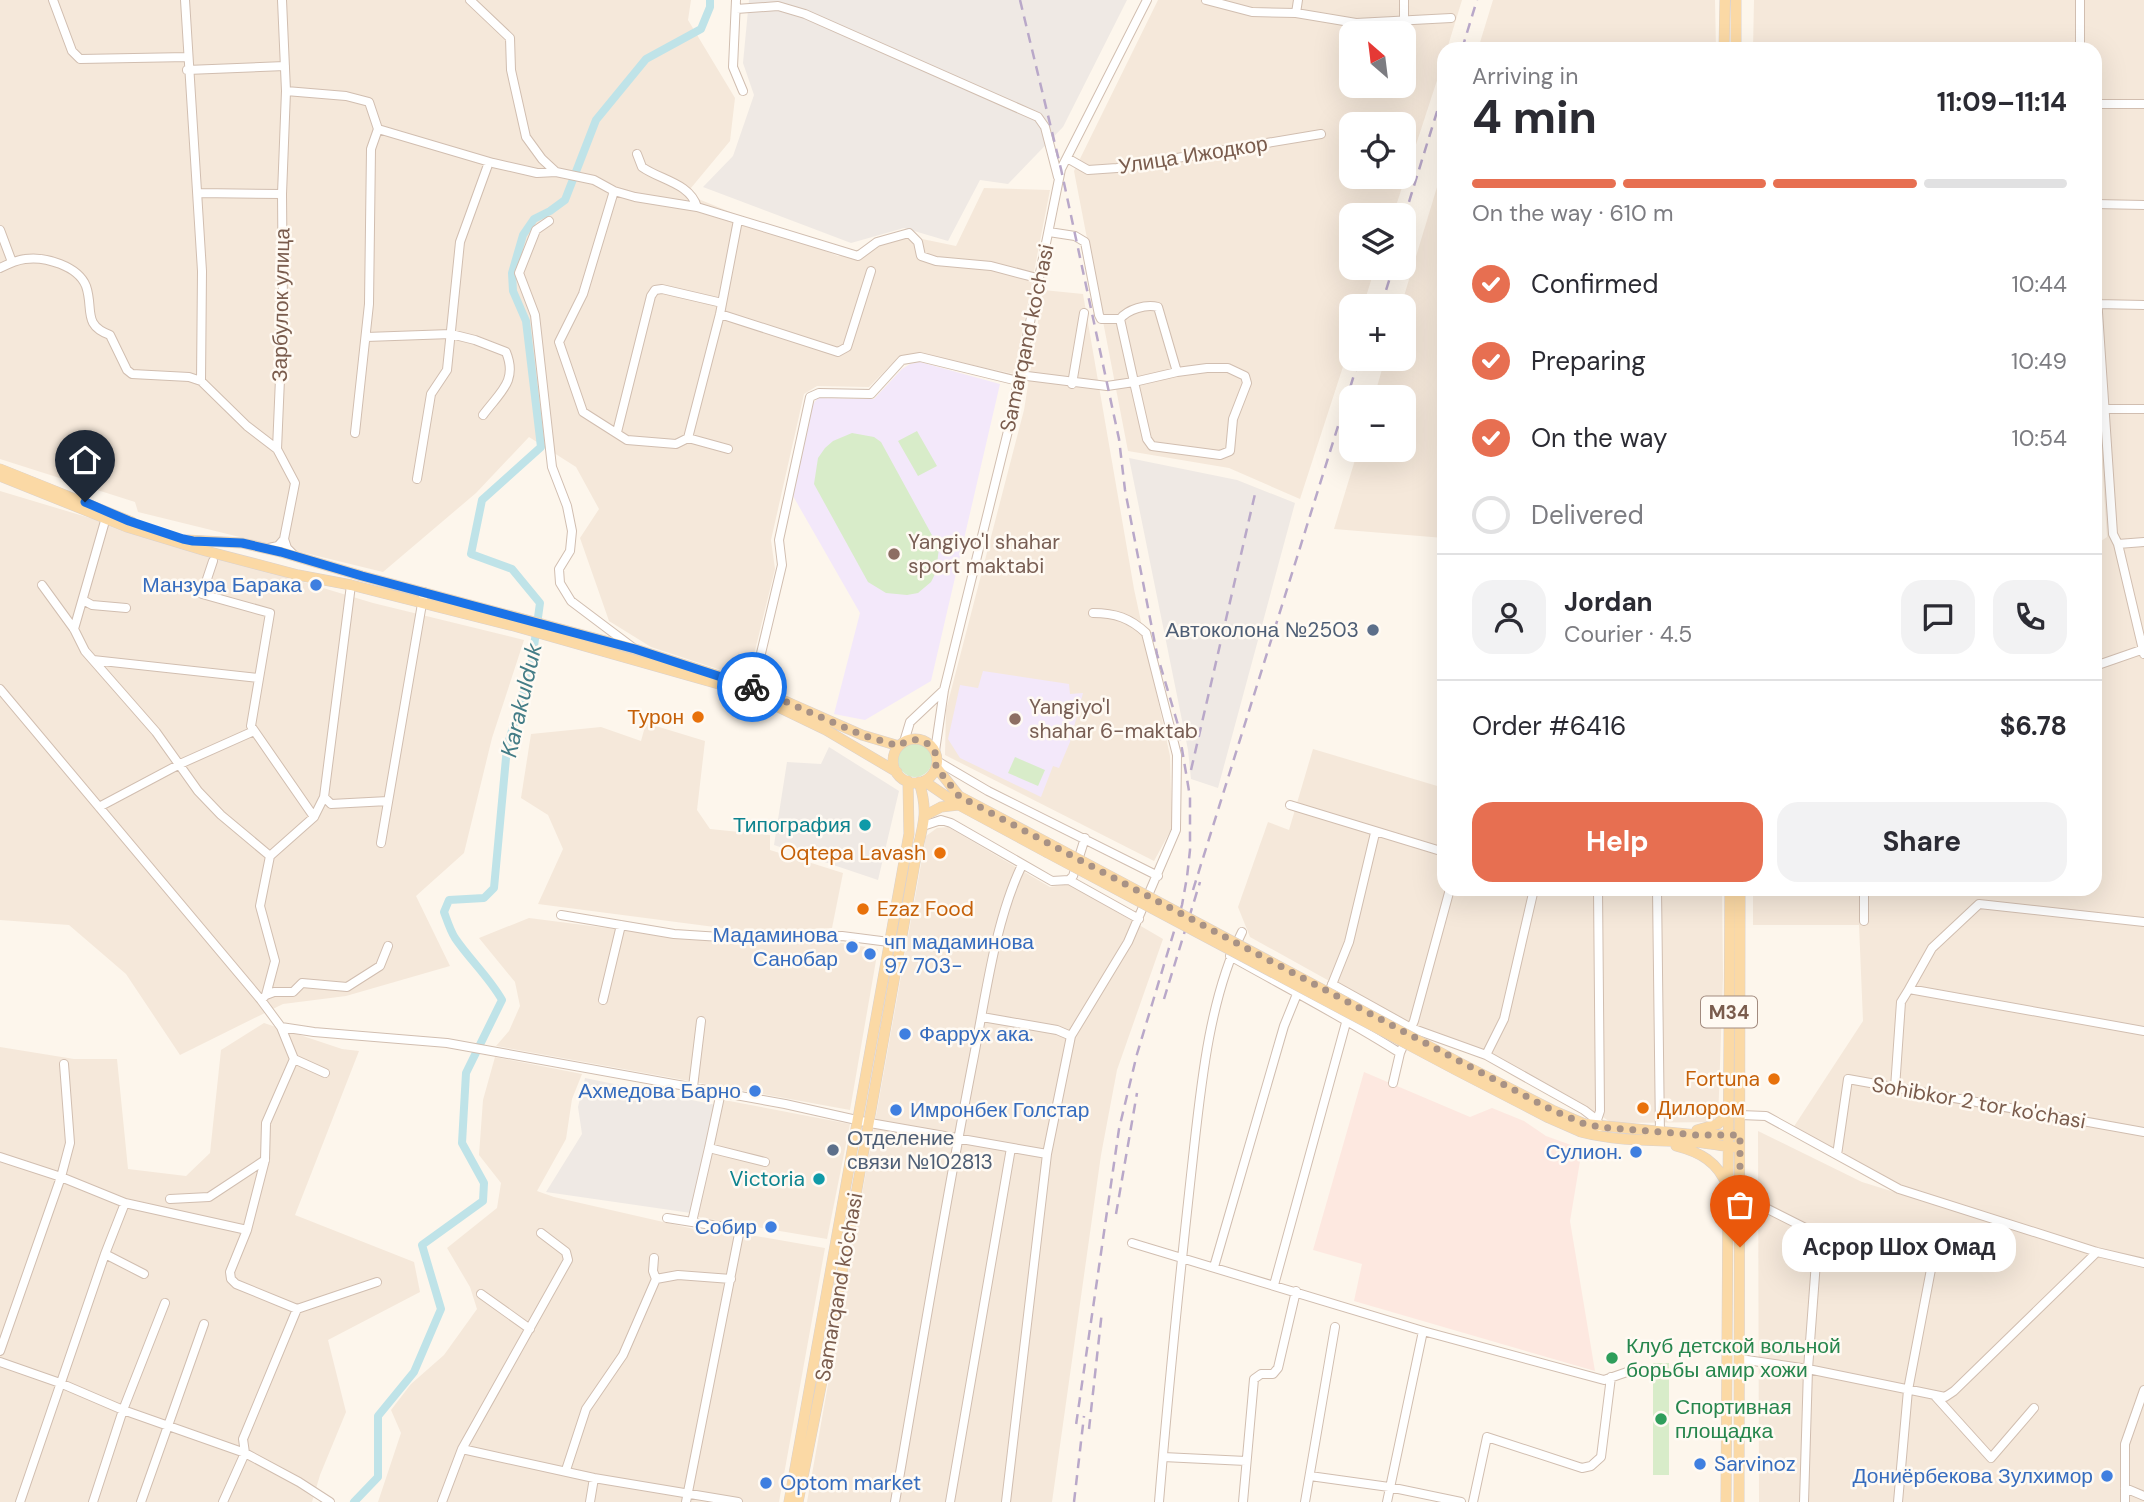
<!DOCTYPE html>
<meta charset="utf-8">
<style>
:root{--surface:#fff;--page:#f2f2f3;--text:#2b2b33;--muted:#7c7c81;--line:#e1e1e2;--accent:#e76f51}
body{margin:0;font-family:"DM Sans",sans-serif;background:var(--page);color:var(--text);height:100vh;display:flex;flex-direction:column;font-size:26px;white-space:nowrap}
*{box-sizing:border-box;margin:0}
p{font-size:23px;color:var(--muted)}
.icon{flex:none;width:38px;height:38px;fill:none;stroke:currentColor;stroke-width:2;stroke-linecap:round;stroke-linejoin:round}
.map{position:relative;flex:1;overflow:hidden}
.details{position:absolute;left:1437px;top:42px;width:665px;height:854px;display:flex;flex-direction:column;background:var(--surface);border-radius:21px;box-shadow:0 7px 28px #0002}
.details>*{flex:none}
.needle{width:46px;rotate:332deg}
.fabs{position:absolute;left:1339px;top:21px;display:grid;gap:14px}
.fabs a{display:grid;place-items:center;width:77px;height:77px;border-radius:14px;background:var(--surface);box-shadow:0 7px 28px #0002;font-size:35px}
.pin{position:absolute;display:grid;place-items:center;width:60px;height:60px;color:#fff;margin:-72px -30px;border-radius:50% 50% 50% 0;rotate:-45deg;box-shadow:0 0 7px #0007}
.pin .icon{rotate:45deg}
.courier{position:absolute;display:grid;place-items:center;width:70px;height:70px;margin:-35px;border:5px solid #1a73e8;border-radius:50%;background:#fff;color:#222;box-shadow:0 2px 9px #0007}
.bubble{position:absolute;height:49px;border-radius:21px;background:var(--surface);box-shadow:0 7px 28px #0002;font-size:23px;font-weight:700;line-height:49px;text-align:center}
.summary em{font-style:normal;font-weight:700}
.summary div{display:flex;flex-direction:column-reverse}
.summary{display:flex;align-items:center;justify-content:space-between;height:119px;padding:0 35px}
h1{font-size:46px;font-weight:700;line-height:52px}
.bar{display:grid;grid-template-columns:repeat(4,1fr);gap:10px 7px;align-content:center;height:84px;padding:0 35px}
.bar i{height:9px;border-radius:5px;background:var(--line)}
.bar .active{background:var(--accent)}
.bar p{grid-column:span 4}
.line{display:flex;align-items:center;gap:18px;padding:0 35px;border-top:2px solid var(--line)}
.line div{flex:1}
.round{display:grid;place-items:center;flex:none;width:74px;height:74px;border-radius:21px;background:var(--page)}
ol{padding:0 35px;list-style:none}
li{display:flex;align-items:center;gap:21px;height:77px}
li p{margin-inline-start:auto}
li .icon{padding:7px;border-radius:50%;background:var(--accent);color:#fff;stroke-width:4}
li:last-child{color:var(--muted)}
li i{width:38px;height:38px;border:4px solid var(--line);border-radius:50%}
.action{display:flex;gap:14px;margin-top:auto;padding:14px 35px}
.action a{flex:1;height:80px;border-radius:21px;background:var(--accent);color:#fff;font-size:28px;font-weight:700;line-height:80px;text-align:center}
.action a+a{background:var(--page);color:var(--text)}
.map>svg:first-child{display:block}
.residential{fill:#f5e8da;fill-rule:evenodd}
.commercial{fill:#fde8e0}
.industrial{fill:#efe9e4}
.education{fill:#f3e8fa}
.green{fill:#d8ecc9}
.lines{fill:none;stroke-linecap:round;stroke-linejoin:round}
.canal{stroke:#bfe3e8;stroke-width:8}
.minor-casing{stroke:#d1beb0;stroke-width:10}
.major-casing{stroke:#dad1cd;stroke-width:11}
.minor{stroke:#fff;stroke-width:8}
.major{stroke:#fbd9a5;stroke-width:10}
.rail{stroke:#b9a8c9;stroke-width:2.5;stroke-dasharray:10 7;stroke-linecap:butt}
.major-bridge-casing{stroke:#dad1cd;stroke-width:11;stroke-linecap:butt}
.major-bridge{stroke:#fbd9a5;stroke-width:10}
.done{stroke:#a89285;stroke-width:7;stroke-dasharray:0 12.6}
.route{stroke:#1a73e8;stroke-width:9}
.education-dot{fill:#8d6e63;stroke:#fffaf3;stroke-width:2.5}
.shop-dot{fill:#3f7fe0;stroke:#fffaf3;stroke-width:2.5}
.service-dot{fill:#5c6f8a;stroke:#fffaf3;stroke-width:2.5}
.food-dot{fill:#e8710a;stroke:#fffaf3;stroke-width:2.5}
.culture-dot{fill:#0f9aa8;stroke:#fffaf3;stroke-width:2.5}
.leisure-dot{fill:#2e9e5b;stroke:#fffaf3;stroke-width:2.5}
.labels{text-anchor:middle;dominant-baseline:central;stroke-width:5;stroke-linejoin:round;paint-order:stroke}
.shield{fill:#fffaf3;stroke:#a28b7f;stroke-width:2}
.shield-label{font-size:19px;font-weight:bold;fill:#7a5c4d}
.street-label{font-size:21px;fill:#7a5c4d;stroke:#fffaf3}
.education-label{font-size:21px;fill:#785e54;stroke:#fffaf3;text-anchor:start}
.shop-label{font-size:21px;fill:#366cbe;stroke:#fffaf3;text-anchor:end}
.service-label{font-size:21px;fill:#4e5e75;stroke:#fffaf3;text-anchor:end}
.food-label{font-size:21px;fill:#c56008;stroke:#fffaf3;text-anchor:end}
.culture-label{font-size:21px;fill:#0d838f;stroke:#fffaf3;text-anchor:end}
.leisure-label{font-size:21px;fill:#27864d;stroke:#fffaf3;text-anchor:start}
.water-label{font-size:23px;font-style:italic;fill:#437c86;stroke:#fffaf3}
</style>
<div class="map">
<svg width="2144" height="1502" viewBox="0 0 2144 1502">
<rect width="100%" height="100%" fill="#fdf6ec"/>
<path class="residential" d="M0 0H691L688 20 735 98 730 141 686 194 838 256 903 235 956 246 984 188 1050 190 1014 374 918 353 899 357 869 387 817 386 804 394 771 540 775 569 748 679 651 647 609 621 580 538 599 509 576 467 529 437 476 493 383 572 138 512 135 502 0 459Z
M1158 0H1462L1447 49H1444V59L1393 215H1351V268H1375L1363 306H1351V342L1300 499 1229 468 1128 451 1074 171ZM1351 33H1404V86H1351ZM1351 124H1404V177H1351Z
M1493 0H1715L1716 49H1478Z
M1754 0H2144V1259L2100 1248 1900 1187 1793 1128 1863 1021 1859 925H1753V889H2095V545L2107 537 2095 361V49H1753Z
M1444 164V538L1334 529 1358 450H1404V397H1374L1385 359H1404V306H1401Z
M1043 290 1083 294 1134 589 1170 756 1172 828 1154 861 945 755 946 710 1024 410Z
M0 491 373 603 524 640 492 738 464 853 416 896 450 966 346 996 283 1004 180 1055 126 974 69 925 0 920Z
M646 723 705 741 697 810 710 829 770 835V850L843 873 832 928 753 932 538 904 563 849 548 815 521 798 531 734 601 727 641 741Z
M1313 749 1444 788V889H1722L1723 977 1718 1122 1612 1123 1587 1107 1485 1054 1412 1027 1250 937 1238 907 1268 822 1289 830Z
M948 827 1050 887 1069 884 1163 939 1117 1070 1101 1155 1052 1502H807L926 836 937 828Z
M529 918 740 945 836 942 878 949 850 1110 496 1046 509 1031 520 1006 515 982 479 938Z
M264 1023 342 1049 359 1051 295 1215 414 1262 420 1292 328 1340 346 1412 320 1475 312 1502H0V1047L74 1059H117L128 1169 186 1176 210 1153 221 1050Z
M495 1057 582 1074 572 1099 566 1139 537 1191 554 1197 694 1229 746 1238 750 1235 825 1248 779 1502H378L401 1433 391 1410 411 1384 444 1355 477 1309 470 1287 447 1248 497 1208 501 1183 479 1155 483 1100Z
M724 1100 850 1124 827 1239 698 1217Z
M1758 1131 1862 1182 2052 1241 2144 1265V1502H1759Z"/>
<path class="commercial" d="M1364 1072 1470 1117 1492 1108 1524 1121 1546 1136 1582 1149 1570 1221 1595 1371 1354 1301 1362 1264 1313 1250Z"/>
<path class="industrial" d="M749 0H1127L1063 127 1008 184 980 180 948 241 904 228 851 243 703 187 733 156 754 95 743 63Z
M1129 458 1237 480 1295 503 1218 788 1191 779 1188 750Z
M829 747 899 791 878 880 774 845 787 762 821 764Z
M585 1078 716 1105 691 1213 546 1192 582 1134 578 1107Z"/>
<path class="education" d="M920 362 1000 384 931 681 865 720 834 714 860 613 793 496 813 404 818 398 874 399 902 369 910 364Z
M983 671 1069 684 1070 694 1083 693 1070 742 1059 768 1053 766 1041 797 960 758 948 739 960 685 978 688Z"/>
<path class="green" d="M917 431 937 466 918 476 898 441Z
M852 433 874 437 881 442 939 548 936 572 931 582 918 593 907 595 886 593 868 582 814 484 818 458 825 448 833 441Z
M898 760a17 17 0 1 1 34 0a17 17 0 1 1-34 0Z
M1015 757 1045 770 1038 786 1008 773Z
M1653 1363H1669V1475H1653Z"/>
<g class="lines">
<path class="canal" d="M354 1502 378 1477V1416L414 1372 441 1309 422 1245 483 1201 484 1183 462 1143 466 1073 502 1000C489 977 470 960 455 938 450 930 447 920 444 912L449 900 484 898 494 888 507 747 531 668 540 603 512 569 471 554 482 500 541 447 526 321 513 291 512 273 523 235 534 219 550 211 565 200 596 120 646 59 701 29 710 7V0"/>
<defs>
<path id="minor" d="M53 0 72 51 80 59 188 57
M185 0 202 271 201 381
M282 0 286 91 282 194 283 308 277 449 295 483 284 539
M470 0 510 38 511 70 526 137 542 159 556 172
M736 0 733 67 743 91
M1206 0 1252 12 1296 13 1356 23 1451 18
M1404 0V21
M736 9 778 6 805 14 1038 117 1045 127 1058 177
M1296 13 1298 0
M2080 49V0
M187 70 285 66
M286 91 346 96 369 102 378 129 371 149 369 304 355 433
M2095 104H2144
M378 129 493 163 537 173 556 172 594 180 614 191 635 197 697 207 858 256 877 242 909 233 918 242 921 256 936 261 991 266 1037 278
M637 154 642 167C660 180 690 183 697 207
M1067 158 1088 170 1117 168 1321 134
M614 191 583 294 559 342 583 412 627 440 676 444 688 438 728 449
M198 193 282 194
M2095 204 2144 205
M549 221 536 230 519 273 535 315 552 467 567 506 572 531 570 551 559 569 560 583 571 601 632 647
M0 230 12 262
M1049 232 1075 236 1085 242 1099 315 1101 319H1120
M0 268C8 264 16 260 25 259 45 256 78 266 86 286 94 309 82 325 110 335L127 370 132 374 189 377 201 381 247 426 277 449
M2095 268 2113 534 2118 544 2144 654
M2097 304 2144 305
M720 314 838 352 847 347 871 271
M366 337 451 334 475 340 506 352C518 381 500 392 483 415
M1207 368H1228L1245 376 1247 383 1233 419 1230 451 1220 455 1152 446 1147 439 1134 382 1177 372Z
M1019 375 1107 386 1134 382 1120 319C1128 309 1146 304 1158 307L1177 372
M1072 384 1084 313
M2104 409H2144
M617 432 651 296 655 290 662 289 722 303
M688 438 720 314 738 220
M417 479 431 394 447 370 460 242 489 162
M2118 544 2144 542
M269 548 278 546 284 539 287 548 295 556
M213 561 202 594 270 613 251 726 314 817
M42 585 74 629 85 651 156 732 198 791 221 815 270 856
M83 600 92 605 126 608
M74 629 107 514
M93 660 259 678
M2095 666 2144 649
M753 687 782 565 779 540 810 397 819 393 871 394 902 360 920 357 1018 381
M0 689 261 1000 281 1027 314 1032 447 1043 785 1104 870 1123 1047 1154
M904 742 910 722 944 690
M935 751 944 690 1008 431 1061 169 1147 0
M937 761 988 791 1158 876
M324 797 331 804 388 801
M1290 805 1444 852
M99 807 180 764 254 731
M923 826 941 820 951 823 1052 881 1069 880 1073 876 1085 838
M381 843 424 592
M1069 880 1139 919
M1576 889 1730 890
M1657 889 1660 1135
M561 915 674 934 752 939 842 936 889 942
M1864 921V889
M2144 922 1979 904 1932 948 1909 989 2144 1031
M1230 956C1287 988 1345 1018 1400 1053
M1332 984 1411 1028 1486 1055 1584 1110 1597 1120 1600 1127
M1331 987 1349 942 1375 833
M266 995 274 992H293L302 983 347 987 380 966 388 946
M261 1000 266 995 275 961 260 906 270 856 314 817 324 797 351 585
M603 1000 621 925
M982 1017 1057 1030 1071 1036
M281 1027 294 1059 325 1073
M1486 1055 1504 1019 1534 889
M1393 1083 1400 1053 1414 1021 1450 889
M693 1087 701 1021
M1895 1088 1901 1002 1909 989
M721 1092 709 1148 765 1162
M1740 1115 1766 1116 1899 1189 2097 1252 2144 1263
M1597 1120 1600 1111 1598 889
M1837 1155 1848 1079 2144 1132
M0 1157 61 1177 125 1203 247 1230
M1740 1195 1867 1259 1880 1243 1932 1264 1908 1390 1898 1502
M170 1199 209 1197 265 1160
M667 1218 692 1222 709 1148
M1132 1243 1423 1331 1604 1380 1630 1371
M105 1254 144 1274
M654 1258 653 1271 656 1279 678 1275 731 1279
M1214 1267 1284 1026 1297 994
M1274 1285 1347 1019
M481 1294 530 1329
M297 1309 377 1282
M0 1351 61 1177 70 1143 64 1064
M1740 1359 1808 1369 1945 1397 1954 1391 2097 1252
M0 1362 60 1383 123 1410 245 1453 299 1482 330 1502
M1935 1396 1991 1458 2034 1408
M462 1449 594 1478 738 1502
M1163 1457 1246 1461
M566 1470 586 1409 623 1355 656 1279
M1310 1476 1389 1487 1461 1502
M2125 1488 2144 1496
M20 1502 105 1254 125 1203
M93 1502 123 1410 165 1303
M141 1502 204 1324
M223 1502 245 1453 243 1439 297 1309 236 1284 231 1279 230 1272 247 1230 265 1160 266 1123 294 1059
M442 1502 462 1449 568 1260 566 1252 541 1233
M590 1502 594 1478
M686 1502 740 1229 692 1222
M895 1502C920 1357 944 1211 972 1066 985 1002 994 923 1022 865
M950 1502 1011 1148
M1006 1502 1047 1154 1071 1036 1128 942 1176 830 1177 755 1146 633C1130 618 1115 613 1093 613
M1159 1502C1168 1393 1179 1284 1191 1175 1200 1096 1207 1003 1242 932
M1243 1502 1254 1379 1261 1374H1273L1278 1368 1296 1291
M1305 1502 1335 1327
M1387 1502 1423 1331
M1473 1502 1487 1437 1582 1468 1591 1466 1601 1457 1611 1377
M1804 1502 1808 1369 1818 1235
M2125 1502V1444L2144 1390"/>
<path id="major" d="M1736 0V49
M1724 49 1725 0
M0 469 132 522
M0 476 127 527 206 551 298 575 351 585 514 626 747 692 826 730 897 772
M186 540 242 543 281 552 362 576 635 649 753 687 862 735 899 746
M893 761a22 22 0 1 1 44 0a22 22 0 1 1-44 0Z
M936 767 959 796 1050 844
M924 781 959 805 1046 852
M926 815 941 807 958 805
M1585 1124 1697 1135H1734
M1697 1130 1718 1124 1728 1112
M1581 1132C1619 1142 1657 1140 1695 1142 1708 1143 1721 1146 1733 1147
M1676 1146C1700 1152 1718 1162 1727 1186
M789 1502 909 834 908 781
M798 1502 829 1346 917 851C924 823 928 810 919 782
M1726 1502 1730 889
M1739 1502 1740 889"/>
</defs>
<use href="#minor" class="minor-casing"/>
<use href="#major" class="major-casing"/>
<use href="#minor" class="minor"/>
<use href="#major" class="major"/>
<path class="rail" d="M1020 0 1061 169 1119 439 1125 490 1157 654 1178 725 1190 797V850L1187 877 1182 905 1137 1054 1119 1129 1076 1425
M1462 49 1477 0
M1404 218 1444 89
M1381 306 1393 268
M1191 770 1255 494
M1193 890 1359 359
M1164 999 1200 882
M1116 1214 1137 1093
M1089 1429 1102 1311
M1074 1502 1084 1416"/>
<defs>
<path id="major-bridge" d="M1050 844 1460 1063 1552 1110 1585 1124
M1046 852 1456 1070 1549 1118 1581 1132"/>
</defs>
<use href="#major-bridge" class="major-bridge-casing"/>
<use href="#major-bridge" class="major-bridge"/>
</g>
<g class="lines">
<path class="done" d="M752 687 862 735 899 746C912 736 925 738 935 751L936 767 959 796 1552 1110 1585 1124 1600 1127 1697 1135H1740V1247"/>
<path class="route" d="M85 502 129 521 183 539 193 541 242 543 281 552 362 576 635 649 752 687"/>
</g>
<g class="education-dot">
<circle cx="894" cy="554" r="7"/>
<circle cx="1015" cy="719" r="7"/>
</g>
<g class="shop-dot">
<circle cx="316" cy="585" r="7"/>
<circle cx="852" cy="947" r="7"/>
<circle cx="870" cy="954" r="7"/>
<circle cx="905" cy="1034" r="7"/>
<circle cx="755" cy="1091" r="7"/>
<circle cx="896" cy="1110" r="7"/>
<circle cx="1636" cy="1152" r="7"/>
<circle cx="771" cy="1227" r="7"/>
<circle cx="1700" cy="1464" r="7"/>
<circle cx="2107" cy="1476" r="7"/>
<circle cx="766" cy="1483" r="7"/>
</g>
<g class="service-dot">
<circle cx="1373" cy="630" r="7"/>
<circle cx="833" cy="1150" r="7"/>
</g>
<g class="food-dot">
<circle cx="698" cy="717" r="7"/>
<circle cx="940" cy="853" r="7"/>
<circle cx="863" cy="909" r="7"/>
<circle cx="1774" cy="1079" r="7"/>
<circle cx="1643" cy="1108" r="7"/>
</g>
<g class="culture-dot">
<circle cx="865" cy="825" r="7"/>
<circle cx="819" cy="1179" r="7"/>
</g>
<g class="leisure-dot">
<circle cx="1612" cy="1358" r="7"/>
<circle cx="1661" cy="1419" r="7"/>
</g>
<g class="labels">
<rect class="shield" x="1701" y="996.5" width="56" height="31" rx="5"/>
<g class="shield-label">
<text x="1729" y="1012">M34</text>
</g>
<g class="street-label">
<text transform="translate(1193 155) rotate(-9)">Улица Ижодкор</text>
<text transform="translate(281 305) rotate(-89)">Зарбулок улица</text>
<text transform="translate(1027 338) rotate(-78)">Samarqand ko'chasi</text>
<text transform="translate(1979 1103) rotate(10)">Sohibkor 2 tor ko'chasi</text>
<text transform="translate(839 1287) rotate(-80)">Samarqand ko'chasi</text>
</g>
<g class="education-label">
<text x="908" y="542">Yangiyo'l shahar<tspan x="908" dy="24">sport maktabi</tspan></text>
<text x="1029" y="707">Yangiyo'l<tspan x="1029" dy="24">shahar 6-maktab</tspan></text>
</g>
<g class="shop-label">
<text x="302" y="585">Манзура Барака</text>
<text x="838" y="935">Мадаминова<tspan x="838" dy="24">Санобар</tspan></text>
<text x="884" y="942" text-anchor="start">чп мадаминова<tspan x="884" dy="24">97 703-</tspan></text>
<text x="919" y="1034" text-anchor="start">Фаррух ака.</text>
<text x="741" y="1091">Ахмедова Барно</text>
<text x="910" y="1110" text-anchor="start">Имронбек Голстар</text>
<text x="1622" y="1152">Сулион.</text>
<text x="757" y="1227">Собир</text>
<text x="1714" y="1464" text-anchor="start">Sarvinoz</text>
<text x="2093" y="1476">Дониёрбекова Зулхимор</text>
<text x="780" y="1483" text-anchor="start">Optom market</text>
</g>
<g class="service-label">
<text x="1359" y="630">Автоколона №2503</text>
<text x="847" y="1138" text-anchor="start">Отделение<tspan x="847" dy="24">связи №102813</tspan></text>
</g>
<g class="food-label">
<text x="684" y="717">Турон</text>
<text x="926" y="853">Oqtepa Lavash</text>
<text x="877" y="909" text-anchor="start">Ezaz Food</text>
<text x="1760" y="1079">Fortuna</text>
<text x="1657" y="1108" text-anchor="start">Дилором</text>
</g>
<g class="culture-label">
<text x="851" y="825">Типография</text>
<text x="805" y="1179">Victoria</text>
</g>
<g class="leisure-label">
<text x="1626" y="1346">Клуб детской вольной<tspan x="1626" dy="24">борьбы амир хожи</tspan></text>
<text x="1675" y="1407">Спортивная<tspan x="1675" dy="24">площадка</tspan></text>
</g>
<g class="water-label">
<text transform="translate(521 700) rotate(-77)">Karakulduk</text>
</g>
</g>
</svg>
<div class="fabs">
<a><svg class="needle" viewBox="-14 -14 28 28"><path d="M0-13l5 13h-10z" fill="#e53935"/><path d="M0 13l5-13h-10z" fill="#7c7c81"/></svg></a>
<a><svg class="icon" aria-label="locate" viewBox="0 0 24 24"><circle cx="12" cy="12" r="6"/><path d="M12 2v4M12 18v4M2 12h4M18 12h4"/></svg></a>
<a><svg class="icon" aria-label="layers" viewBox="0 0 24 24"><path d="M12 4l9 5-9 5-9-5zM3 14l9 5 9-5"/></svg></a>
<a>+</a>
<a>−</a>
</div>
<div class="pin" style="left:1740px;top:1247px;background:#ea580c"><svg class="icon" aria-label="bag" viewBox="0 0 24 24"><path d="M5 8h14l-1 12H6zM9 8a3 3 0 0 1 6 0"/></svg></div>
<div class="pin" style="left:85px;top:502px;background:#1f2937"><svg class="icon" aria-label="home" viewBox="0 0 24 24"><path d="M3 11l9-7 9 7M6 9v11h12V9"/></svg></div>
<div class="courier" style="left:752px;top:687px"><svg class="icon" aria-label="bike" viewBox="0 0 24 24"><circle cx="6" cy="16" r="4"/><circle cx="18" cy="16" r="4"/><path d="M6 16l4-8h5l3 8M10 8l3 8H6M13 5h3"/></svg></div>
<div class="bubble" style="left:1782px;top:1223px;width:234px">Асрор Шох Омад</div>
<section class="details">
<div class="summary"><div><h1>4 min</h1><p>Arriving in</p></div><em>11:09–11:14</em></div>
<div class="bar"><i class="active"></i><i class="active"></i><i class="active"></i><i></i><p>On the way · 610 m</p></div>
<ol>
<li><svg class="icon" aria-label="check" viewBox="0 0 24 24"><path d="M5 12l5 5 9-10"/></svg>Confirmed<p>10:44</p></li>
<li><svg class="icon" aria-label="check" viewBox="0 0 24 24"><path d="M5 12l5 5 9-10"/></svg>Preparing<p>10:49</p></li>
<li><svg class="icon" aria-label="check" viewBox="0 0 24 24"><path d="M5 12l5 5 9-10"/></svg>On the way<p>10:54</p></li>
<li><i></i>Delivered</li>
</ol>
<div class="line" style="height:126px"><a class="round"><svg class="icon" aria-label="person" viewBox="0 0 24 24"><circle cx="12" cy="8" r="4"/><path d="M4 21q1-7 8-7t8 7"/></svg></a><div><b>Jordan</b><p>Courier · 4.5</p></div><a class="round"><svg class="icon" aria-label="chat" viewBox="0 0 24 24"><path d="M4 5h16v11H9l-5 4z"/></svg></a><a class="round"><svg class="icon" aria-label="phone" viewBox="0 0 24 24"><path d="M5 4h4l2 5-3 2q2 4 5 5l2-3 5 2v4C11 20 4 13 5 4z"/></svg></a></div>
<div class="line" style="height:91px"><div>Order #6416</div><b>$6.78</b></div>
<div class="action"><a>Help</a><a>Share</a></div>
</section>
</div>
